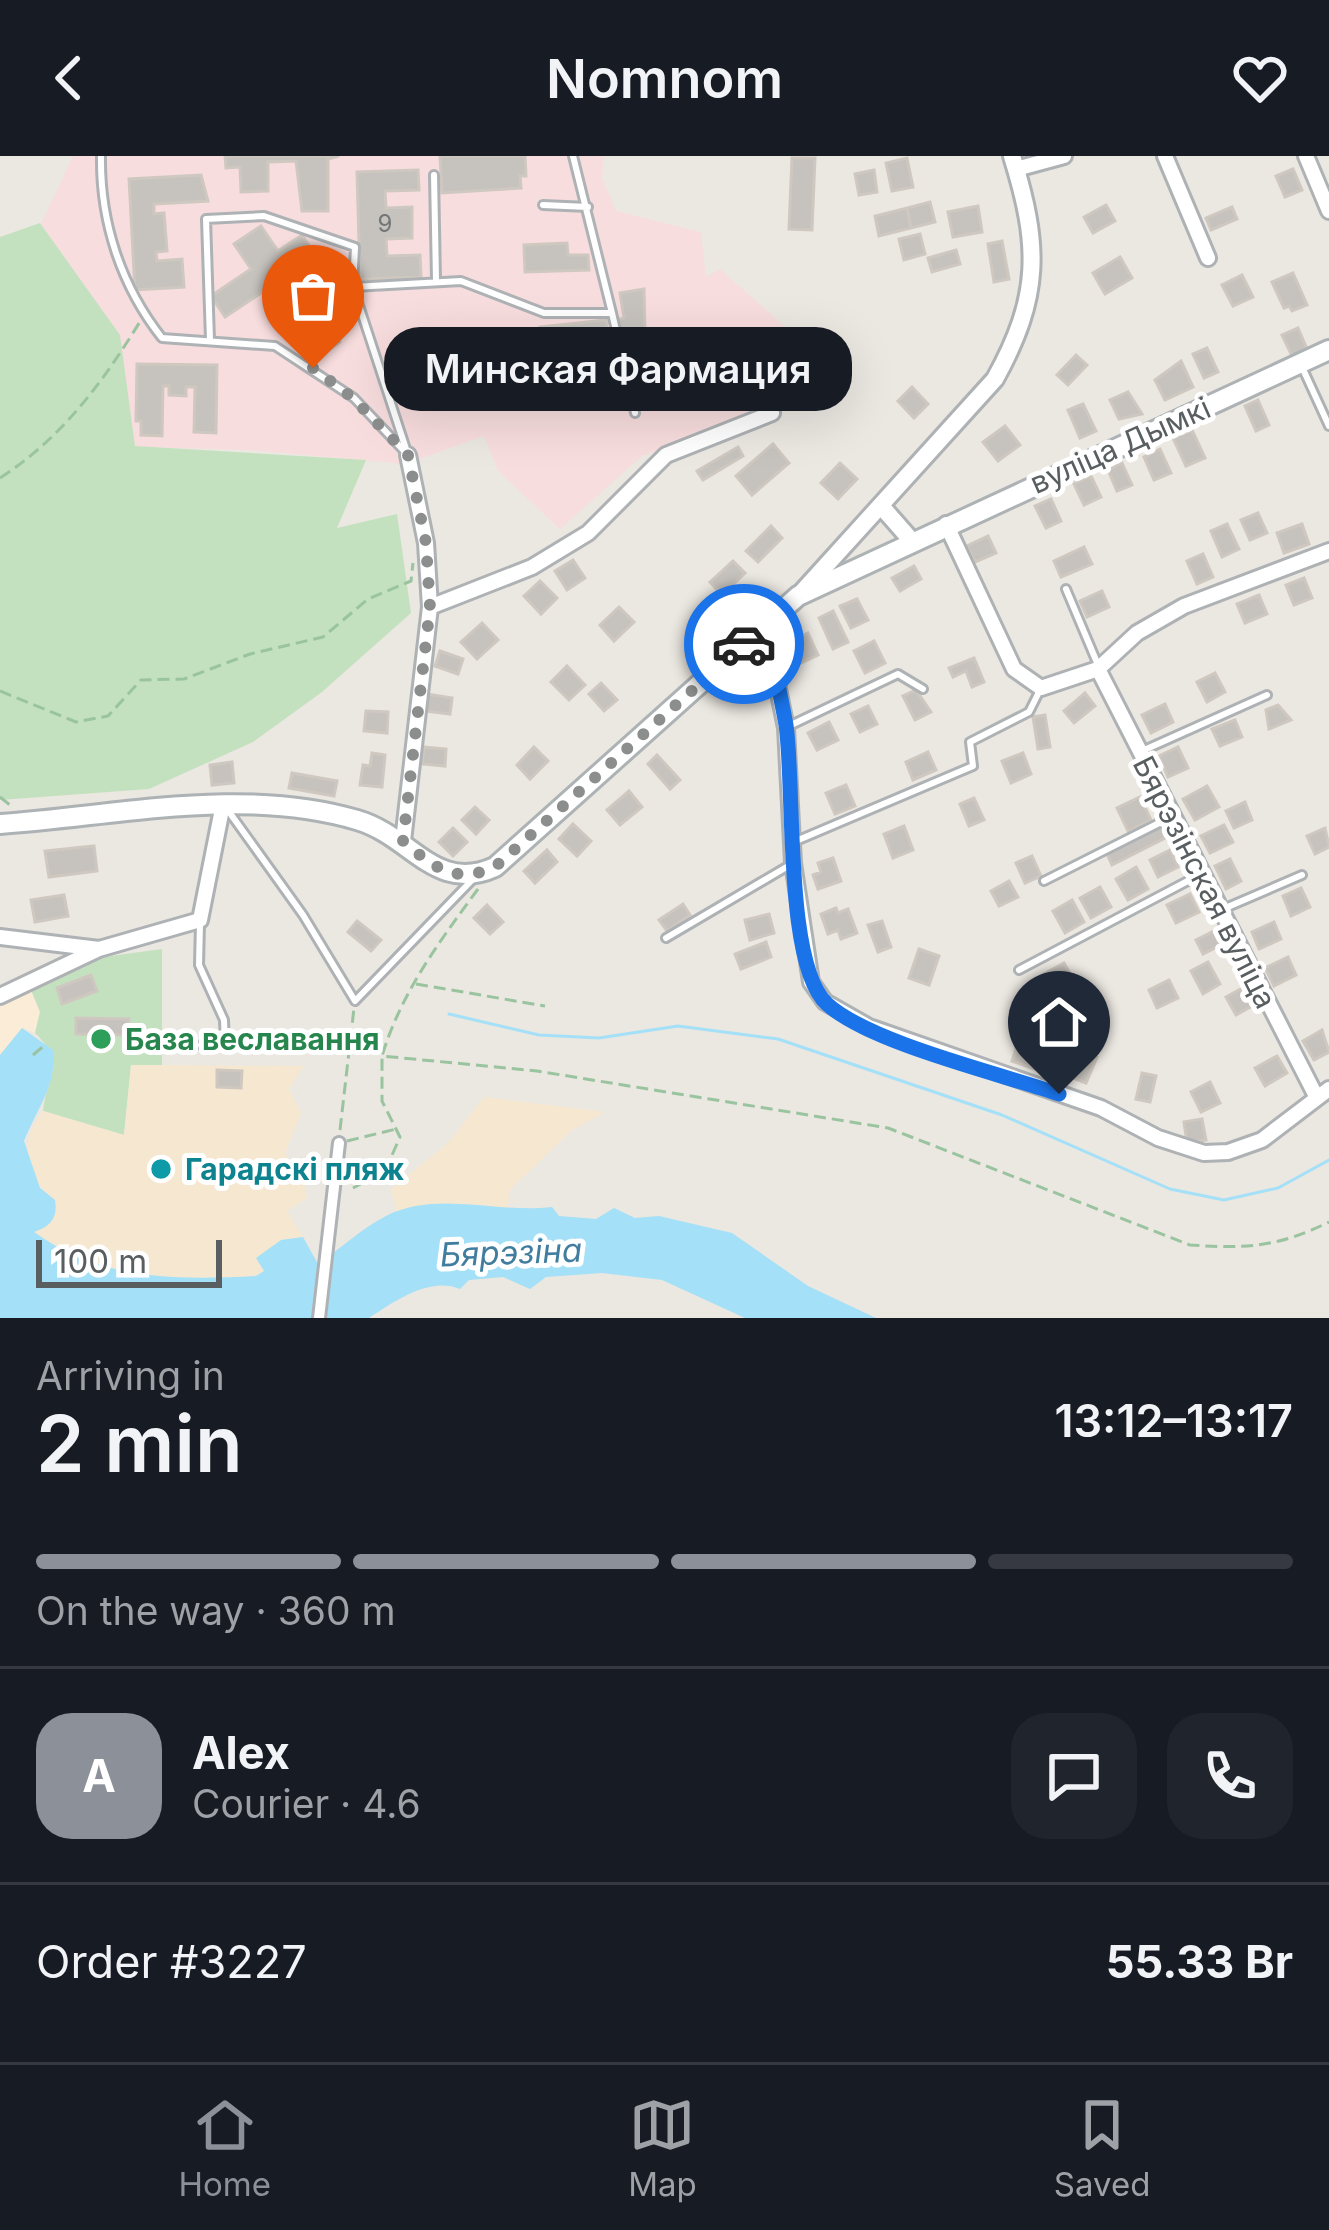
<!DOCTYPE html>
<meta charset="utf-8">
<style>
:root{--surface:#171b24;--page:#20242c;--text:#f1f3f6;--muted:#9ea1a6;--line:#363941;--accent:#8c9099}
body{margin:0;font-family:Inter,sans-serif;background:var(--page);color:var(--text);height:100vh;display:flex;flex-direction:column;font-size:45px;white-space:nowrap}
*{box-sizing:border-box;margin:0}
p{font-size:39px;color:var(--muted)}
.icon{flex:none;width:66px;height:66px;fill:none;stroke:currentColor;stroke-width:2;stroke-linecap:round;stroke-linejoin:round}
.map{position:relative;height:1162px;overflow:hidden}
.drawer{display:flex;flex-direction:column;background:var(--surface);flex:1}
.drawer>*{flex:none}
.scale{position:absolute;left:36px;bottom:30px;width:186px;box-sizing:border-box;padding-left:12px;border:6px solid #595e60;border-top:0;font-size:33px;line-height:42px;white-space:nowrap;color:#595e60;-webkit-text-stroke:9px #fff;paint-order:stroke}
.pin{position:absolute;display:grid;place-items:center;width:102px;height:102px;color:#fff;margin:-123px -51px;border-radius:50% 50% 50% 0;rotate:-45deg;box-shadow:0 0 12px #0007}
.pin .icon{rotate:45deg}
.courier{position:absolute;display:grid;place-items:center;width:120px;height:120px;margin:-60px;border:9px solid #1a73e8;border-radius:50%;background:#fff;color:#222;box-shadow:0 3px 15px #0007}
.bubble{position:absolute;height:84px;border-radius:36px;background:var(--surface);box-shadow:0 12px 48px #0002;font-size:39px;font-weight:600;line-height:84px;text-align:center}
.summary em{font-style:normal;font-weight:600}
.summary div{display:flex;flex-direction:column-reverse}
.summary{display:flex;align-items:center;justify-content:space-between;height:204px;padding:0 36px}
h1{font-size:78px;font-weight:600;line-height:90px}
.bar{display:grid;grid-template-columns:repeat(4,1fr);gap:18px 12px;align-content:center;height:144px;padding:0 36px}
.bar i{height:15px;border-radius:9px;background:var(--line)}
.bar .on{background:var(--accent)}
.bar p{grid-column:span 4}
.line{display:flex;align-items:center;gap:30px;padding:0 36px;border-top:3px solid var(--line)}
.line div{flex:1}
.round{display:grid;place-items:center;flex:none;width:126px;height:126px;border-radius:36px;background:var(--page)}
header{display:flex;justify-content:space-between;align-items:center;height:156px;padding:0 36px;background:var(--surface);font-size:54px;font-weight:600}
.menu{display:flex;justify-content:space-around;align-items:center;height:168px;border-top:3px solid var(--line);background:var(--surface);font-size:33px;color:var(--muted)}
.menu a{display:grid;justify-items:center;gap:6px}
.menu .on{color:var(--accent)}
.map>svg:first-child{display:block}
.commercial{fill:#faecd6}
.medical{fill:#f8ddde}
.green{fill:#c4e1bf}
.sand{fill:#f6e8d0}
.water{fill:#a4e0f7}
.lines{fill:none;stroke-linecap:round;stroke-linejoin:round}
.stream{stroke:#a4e0f7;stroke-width:3}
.building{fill:#c6c2bd;stroke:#cfc8c0;stroke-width:3}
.service-casing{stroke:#aeb2b5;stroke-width:12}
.pedestrian-casing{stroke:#aeb2b5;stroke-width:16}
.minor-casing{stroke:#aeb2b5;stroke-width:20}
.tertiary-casing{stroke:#aeb2b5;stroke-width:22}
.secondary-casing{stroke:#adb2b5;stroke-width:24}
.path{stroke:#9ac49f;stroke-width:3;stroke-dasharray:12 6;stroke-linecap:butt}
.service{stroke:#fff;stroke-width:6}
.pedestrian{stroke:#fff;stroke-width:10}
.minor{stroke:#fff;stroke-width:14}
.tertiary{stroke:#fff;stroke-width:16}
.secondary{stroke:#fff;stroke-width:18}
.done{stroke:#8c8e8d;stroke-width:12;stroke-dasharray:0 21.6}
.route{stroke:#1a73e8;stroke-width:15}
.leisure-dot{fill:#2e9e5b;stroke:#fff;stroke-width:4.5}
.culture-dot{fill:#0f9aa8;stroke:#fff;stroke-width:4.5}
.labels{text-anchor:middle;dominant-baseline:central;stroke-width:10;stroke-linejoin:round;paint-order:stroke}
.number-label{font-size:24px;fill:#747777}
.street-label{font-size:30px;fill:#595e60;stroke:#fff}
.leisure-label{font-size:30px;font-weight:bold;fill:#27864d;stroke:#fff;text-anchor:start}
.culture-label{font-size:30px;font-weight:bold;fill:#0d838f;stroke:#fff;text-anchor:start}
.water-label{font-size:33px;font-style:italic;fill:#417d9f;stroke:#fff}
</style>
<header><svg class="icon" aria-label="back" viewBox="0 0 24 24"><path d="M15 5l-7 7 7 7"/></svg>Nomnom<svg class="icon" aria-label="heart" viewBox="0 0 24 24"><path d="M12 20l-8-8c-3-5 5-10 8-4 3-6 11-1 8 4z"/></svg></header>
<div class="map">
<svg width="1329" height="1162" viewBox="0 0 1329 1162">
<rect width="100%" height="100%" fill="#ebe7e1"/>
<path class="commercial" d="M31 834 40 856 35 877 22 872 0 899V849Z"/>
<path class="medical" d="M73 0H604L602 22 616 55 701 76 706 121 720 113 795 180 804 224 754 259 642 300 560 373 498 315 484 280 405 308 251 294 135 291 120 179 41 68Z"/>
<path class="green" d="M40 67 120 179 135 290 366 304 337 372 397 358 411 457 322 536 253 586 149 633 0 644V81Z
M162 793V909L131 910 124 979 43 955C47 918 67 908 35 877L40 856 31 834 96 802Z"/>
<path class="sand" d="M131 909 304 910 289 933 301 957 286 995 289 1020 305 1030 307 1042 287 1055 303 1081 281 1084 265 1115C232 1135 116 1120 80 1106 63 1099 48 1085 33 1075L55 1044C23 1019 18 987 43 955L124 979Z
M484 941 605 956 572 974 509 1035 508 1053 464 1048 397 1056 391 1033 448 987Z"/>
<path class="water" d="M22 872 53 894C57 930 36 954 24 985L40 1032 55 1044C58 1062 51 1070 34 1076 103 1125 175 1124 256 1120L264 1115 256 1102 281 1084 303 1081 318 1108C340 1093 362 1072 386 1060 437 1034 498 1058 552 1051L559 1060 596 1063 614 1052 635 1062 659 1060 732 1077 808 1130 876 1162H745L662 1124 602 1117 546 1121 530 1133 503 1121 469 1124 460 1133C429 1120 392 1147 369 1162H0V899Z"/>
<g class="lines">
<path class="stream" d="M449 858 539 879 599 882 678 870 778 883 1002 959 1170 1033 1224 1044 1278 1032 1329 1004"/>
</g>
<path class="building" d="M225 0H339L328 3V55H302L296 5 268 6V35L241 36 240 11 226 12Z
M440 0H525L526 20H520L521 32 442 37Z
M792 2H815L812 74 789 73Z
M907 2 913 31 892 35 886 7Z
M1293 13 1302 34 1285 41 1276 20Z
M418 14 419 34 385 35 386 52 412 51V82L386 83 387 100 420 99 421 121 360 123 357 16Z
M874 14 877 36 859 39 855 18Z
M201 19 208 45 154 48V58L164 57 167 95 156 96 157 105 182 103 184 131 135 134 129 23Z
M930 46 935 66 911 72 907 52Z
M1106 49 1115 65 1093 77 1084 61Z
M978 50 982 76 953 81 948 56Z
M1232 51 1237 63 1211 74 1206 62Z
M907 52 911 72 879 80 875 60Z
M261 70 278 95 302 79 332 124 309 140 340 186 311 206 264 135 225 161 211 140 251 113 234 88Z
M920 78 925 98 904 104 899 83Z
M1002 85 1009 123 994 126 988 88Z
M567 87 568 99H588L589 114 525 116 524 89Z
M956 94 960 108 932 116 928 102Z
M1120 101 1132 122 1105 138 1093 117Z
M1293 117 1307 149 1292 155 1289 150 1284 152 1272 126Z
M1242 119 1253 141 1233 150 1222 129Z
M644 133 645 179 661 177 664 197 647 200 650 217 675 213 678 235 637 241 628 187 620 188 616 164 624 162 620 137Z
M606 164 610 197 573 201 575 223 614 219 617 242 548 249 540 171Z
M1298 172 1307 193 1292 200 1282 179Z
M1207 192 1218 216 1204 222 1193 198Z
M1076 199 1087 209 1068 229 1057 219Z
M1181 205 1193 231 1165 244 1155 224Z
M137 208 217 209 216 277 194 276 195 231H186V240L169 239V230H163L162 280 141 279V265H136Z
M912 231 928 248 914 262 898 245Z
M1128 236 1142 258 1119 263 1110 244Z
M1258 244 1269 269 1256 275 1245 250Z
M1083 248 1096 275 1080 282 1068 254Z
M1005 270 1020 289 998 305 983 286Z
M1192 274 1205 302 1186 310 1173 282Z
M773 288 789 307 752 339 736 320Z
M738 291 743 300 703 324 697 315Z
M1160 293 1171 317 1154 324 1144 301Z
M840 307 857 323 838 343 821 327Z
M1122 307 1132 329 1117 335 1108 314Z
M1091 320 1101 341 1084 349 1074 328Z
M1051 343 1061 365 1046 372 1035 350Z
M1258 357 1267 377 1250 384 1241 364Z
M1227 368 1239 393 1222 401 1211 375Z
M1302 368 1309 388 1284 397 1277 377Z
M771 370 782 382 758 406 746 395Z
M988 380 996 397 975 406 967 390Z
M1084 391 1092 408 1061 421 1054 405Z
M1203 398 1213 421 1197 428 1187 405Z
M573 404 585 422 567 434 555 415Z
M733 405 745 417 722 439 710 426Z
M914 410 921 423 900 435 892 422Z
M1304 422 1312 442 1294 449 1286 429Z
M540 425 557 442 541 458 524 440Z
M1102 435 1109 451 1087 461 1080 445Z
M1259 439 1267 458 1245 467 1237 448Z
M857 443 868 464 851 472 840 450Z
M619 451 634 466 614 485 600 469Z
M833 455 848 486 833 493 819 462Z
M482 467 498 484 477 503 461 486Z
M808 477 818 499 801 507 791 485Z
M874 485 885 507 865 517 854 495Z
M440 495 463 503 458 518 435 510Z
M974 502 984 526 972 531 966 515 953 521 949 512Z
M567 510 585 529 569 544 551 526Z
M1215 517 1225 536 1207 546 1197 526Z
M601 527 617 544 604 555 589 538Z
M916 534 931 556 915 564 903 540Z
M1085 537 1095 550 1074 567 1064 555Z
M427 538 452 542 450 558 425 555Z
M1165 548 1173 566 1151 577 1142 559Z
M1278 549 1291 564 1269 573 1266 554Z
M868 550 877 568 860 576 851 558Z
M366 555 388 556 387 577 364 575Z
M1045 559 1050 591 1038 593 1033 561Z
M1235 564 1242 581 1220 590 1212 573Z
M829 566 838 584 817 594 808 577Z
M424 591 446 593 445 610 422 608Z
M534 591 548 605 530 623 517 609Z
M1178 591 1188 612 1168 621 1159 600Z
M928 596 936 614 913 624 906 606Z
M372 597 385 599 382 631 360 629 363 609 370 610Z
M1023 597 1031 618 1011 627 1002 605Z
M657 599 680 624 670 633 648 608Z
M232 606 234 627 212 629 210 609Z
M292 617 337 625 334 640 289 632Z
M846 629 855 650 835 658 826 637Z
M1207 630 1219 651 1195 664 1183 643Z
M629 635 642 651 620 669 607 654Z
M1140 641 1151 664 1128 675 1117 652Z
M974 642 984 664 969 670 960 648Z
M1245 646 1252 664 1234 672 1226 655Z
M475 651 489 664 476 678 462 664Z
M573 668 591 685 577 700 559 683Z
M1224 669 1233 686 1210 697 1201 680Z
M904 670 913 694 893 702 884 678Z
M1162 670 1167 681 1112 709 1107 698Z
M453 672 467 686 453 700 439 686Z
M1325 672 1329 691 1315 698 1307 680Z
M94 690 97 715 49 721 45 695Z
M547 694 557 706 535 727 524 715Z
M1170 694 1178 711 1158 721 1150 704Z
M1032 700 1041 720 1025 727 1016 707Z
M833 702 841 725 818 733 813 719 821 716 818 707Z
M1230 703 1241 725 1226 733 1215 710Z
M1136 711 1148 733 1128 744 1116 723Z
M1009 725 1018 741 999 750 991 735Z
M1100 731 1111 751 1091 762 1080 742Z
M1301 732 1310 751 1291 760 1283 740Z
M1190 738 1199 756 1176 767 1167 749Z
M64 739 68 760 35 766 31 744Z
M1072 744 1084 766 1065 777 1053 755Z
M683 748 690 759 667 775 659 764Z
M487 749 503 766 490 778 474 762Z
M836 752 838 757 848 753 857 777 841 783 838 774 828 778 821 758Z
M769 758 774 777 750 784 745 764Z
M357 765 381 784 371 795 348 776Z
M882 765 891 791 878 796 868 769Z
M1274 766 1281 783 1259 793 1252 776Z
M1218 773 1225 787 1203 798 1196 784Z
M766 786 771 801 741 813 735 798Z
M919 793 939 800 929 829 909 822Z
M1288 801 1296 819 1274 830 1265 812Z
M1208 806 1220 828 1203 838 1191 815Z
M1064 807 1072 821 1050 834 1042 819Z
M91 819 97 835 62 848 57 832Z
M1169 824 1178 842 1157 852 1149 834Z
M1246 830 1256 848 1236 859 1226 841Z
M76 862 129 863 128 879 76 878Z
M1322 874 1329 896 1314 904 1303 885Z
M1019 883 1050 893 1043 916 1012 905Z
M1074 891 1097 901 1086 927 1063 918Z
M1277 900 1287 917 1265 930 1255 912Z
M217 914 242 915 241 932 217 931Z
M1142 917 1156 920 1150 946 1136 943Z
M1210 926 1220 947 1201 956 1191 936Z
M1202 963 1206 984 1187 987 1184 966Z"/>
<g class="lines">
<defs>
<path id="service" d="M101 0C100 66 121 130 162 182L275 190 354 242 407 298
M573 0 612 157
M434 19 436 124
M543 49 588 51
M353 131 461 125 544 157H612L635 257
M210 184 206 63 264 60 355 91 353 131 407 296
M1302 211 1329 270
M1066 433 1098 509
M789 570 898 518 923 533
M1142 595 1267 539
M227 653 303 759 355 845 473 723
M796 685 973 610 970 586 1029 556 1041 532
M1044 725 1171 661
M1223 753 1302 719
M200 767 199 809 224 864 225 889
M666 782 790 709
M1019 814 1201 718
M201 889 289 890"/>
<path id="pedestrian" d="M319 1162 339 987"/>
<path id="minor" d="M1165 0 1208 102
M1306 0 1329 55
M1016 13 1064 0
M946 368 1014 513 1041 532 1098 513 1137 477 1184 450 1329 395
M430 451 532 411 588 377 666 299 772 257
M765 469 786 572 793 707 811 826 825 846 869 871 1101 952 1158 982 1204 997 1228 996 1262 984 1329 933
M1098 513 1315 938
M403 685 430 451 426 387 408 299
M0 781 99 793
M0 840 99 793 200 764 223 648"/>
<path id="tertiary" d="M882 351 911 384
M802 436 995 223C1041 140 1040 90 1012 0"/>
<path id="secondary" d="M0 668C117 660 241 630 357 664 412 680 435 738 495 711L798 440 1329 194"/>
</defs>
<use href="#service" class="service-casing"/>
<use href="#pedestrian" class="pedestrian-casing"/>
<use href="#minor" class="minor-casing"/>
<use href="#tertiary" class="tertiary-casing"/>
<use href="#secondary" class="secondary-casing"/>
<path class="path" d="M0 322C62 282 103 226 141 164
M0 535 76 566 108 560 141 524 184 523 250 498 323 481 368 443 411 425 413 407
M0 641 10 649
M478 733C439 786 401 837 382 900L537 915 888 972 1190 1089C1247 1093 1278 1091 1329 1066
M416 828 545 850
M33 899 46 888
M340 974 354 852
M347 985 396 973
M353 1032 385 1015 400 981 382 945V902"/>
<use href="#service" class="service"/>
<use href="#pedestrian" class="pedestrian"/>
<use href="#minor" class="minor"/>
<use href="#tertiary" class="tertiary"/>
<use href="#secondary" class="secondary"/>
</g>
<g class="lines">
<path class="done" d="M313 212 353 242 408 299 426 387 430 451 403 685C434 711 454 729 495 711L744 488"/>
<path class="route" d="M744 488 765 469C772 502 780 535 786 569 795 630 784 809 827 848 870 887 1001 918 1059 938"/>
</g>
<circle class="leisure-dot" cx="101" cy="883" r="12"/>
<circle class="culture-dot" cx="161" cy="1013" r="12"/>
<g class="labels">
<g class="number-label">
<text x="385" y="67">9</text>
</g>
<g class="street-label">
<text transform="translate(1120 289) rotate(-24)">вуліца Дымкі</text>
<text transform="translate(1205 726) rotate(63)">Бярэзінская вуліца</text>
</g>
<g class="leisure-label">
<text x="125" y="883">База веславання</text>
</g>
<g class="culture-label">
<text x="185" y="1013">Гарадскі пляж</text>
</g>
<g class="water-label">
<text transform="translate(511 1096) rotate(-2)">Бярэзіна</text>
</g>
</g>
</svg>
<div class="scale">100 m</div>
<div class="pin" style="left:313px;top:212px;background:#ea580c"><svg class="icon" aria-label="bag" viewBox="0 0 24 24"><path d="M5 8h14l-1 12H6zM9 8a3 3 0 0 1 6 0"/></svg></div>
<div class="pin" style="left:1059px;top:938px;background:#1f2937"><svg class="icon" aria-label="home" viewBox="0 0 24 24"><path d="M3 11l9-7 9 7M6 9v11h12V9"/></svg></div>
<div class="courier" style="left:744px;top:488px"><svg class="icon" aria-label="car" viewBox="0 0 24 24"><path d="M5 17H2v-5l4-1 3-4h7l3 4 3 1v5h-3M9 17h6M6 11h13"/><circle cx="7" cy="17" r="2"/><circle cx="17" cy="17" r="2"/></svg></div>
<div class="bubble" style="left:384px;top:171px;width:468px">Минская Фармация</div>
</div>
<section class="drawer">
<div class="summary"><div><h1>2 min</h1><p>Arriving in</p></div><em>13:12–13:17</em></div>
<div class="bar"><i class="on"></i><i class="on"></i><i class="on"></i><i></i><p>On the way · 360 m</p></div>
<div class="line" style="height:216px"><b class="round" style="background:var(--accent);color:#fff">A</b><div><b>Alex</b><p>Courier · 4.6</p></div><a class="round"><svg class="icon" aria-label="chat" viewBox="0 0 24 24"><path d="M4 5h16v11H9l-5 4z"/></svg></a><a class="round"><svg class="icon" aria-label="phone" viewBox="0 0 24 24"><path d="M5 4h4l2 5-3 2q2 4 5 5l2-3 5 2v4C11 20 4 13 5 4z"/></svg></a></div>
<div class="line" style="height:156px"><div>Order #3227</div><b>55.33 Br</b></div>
</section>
<nav class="menu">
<a class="on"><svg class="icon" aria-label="home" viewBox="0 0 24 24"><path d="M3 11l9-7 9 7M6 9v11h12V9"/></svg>Home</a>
<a><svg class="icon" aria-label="map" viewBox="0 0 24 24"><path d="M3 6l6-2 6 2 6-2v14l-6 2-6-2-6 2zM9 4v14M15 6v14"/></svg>Map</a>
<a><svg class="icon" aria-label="saved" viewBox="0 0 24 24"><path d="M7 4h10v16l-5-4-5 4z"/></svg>Saved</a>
</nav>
